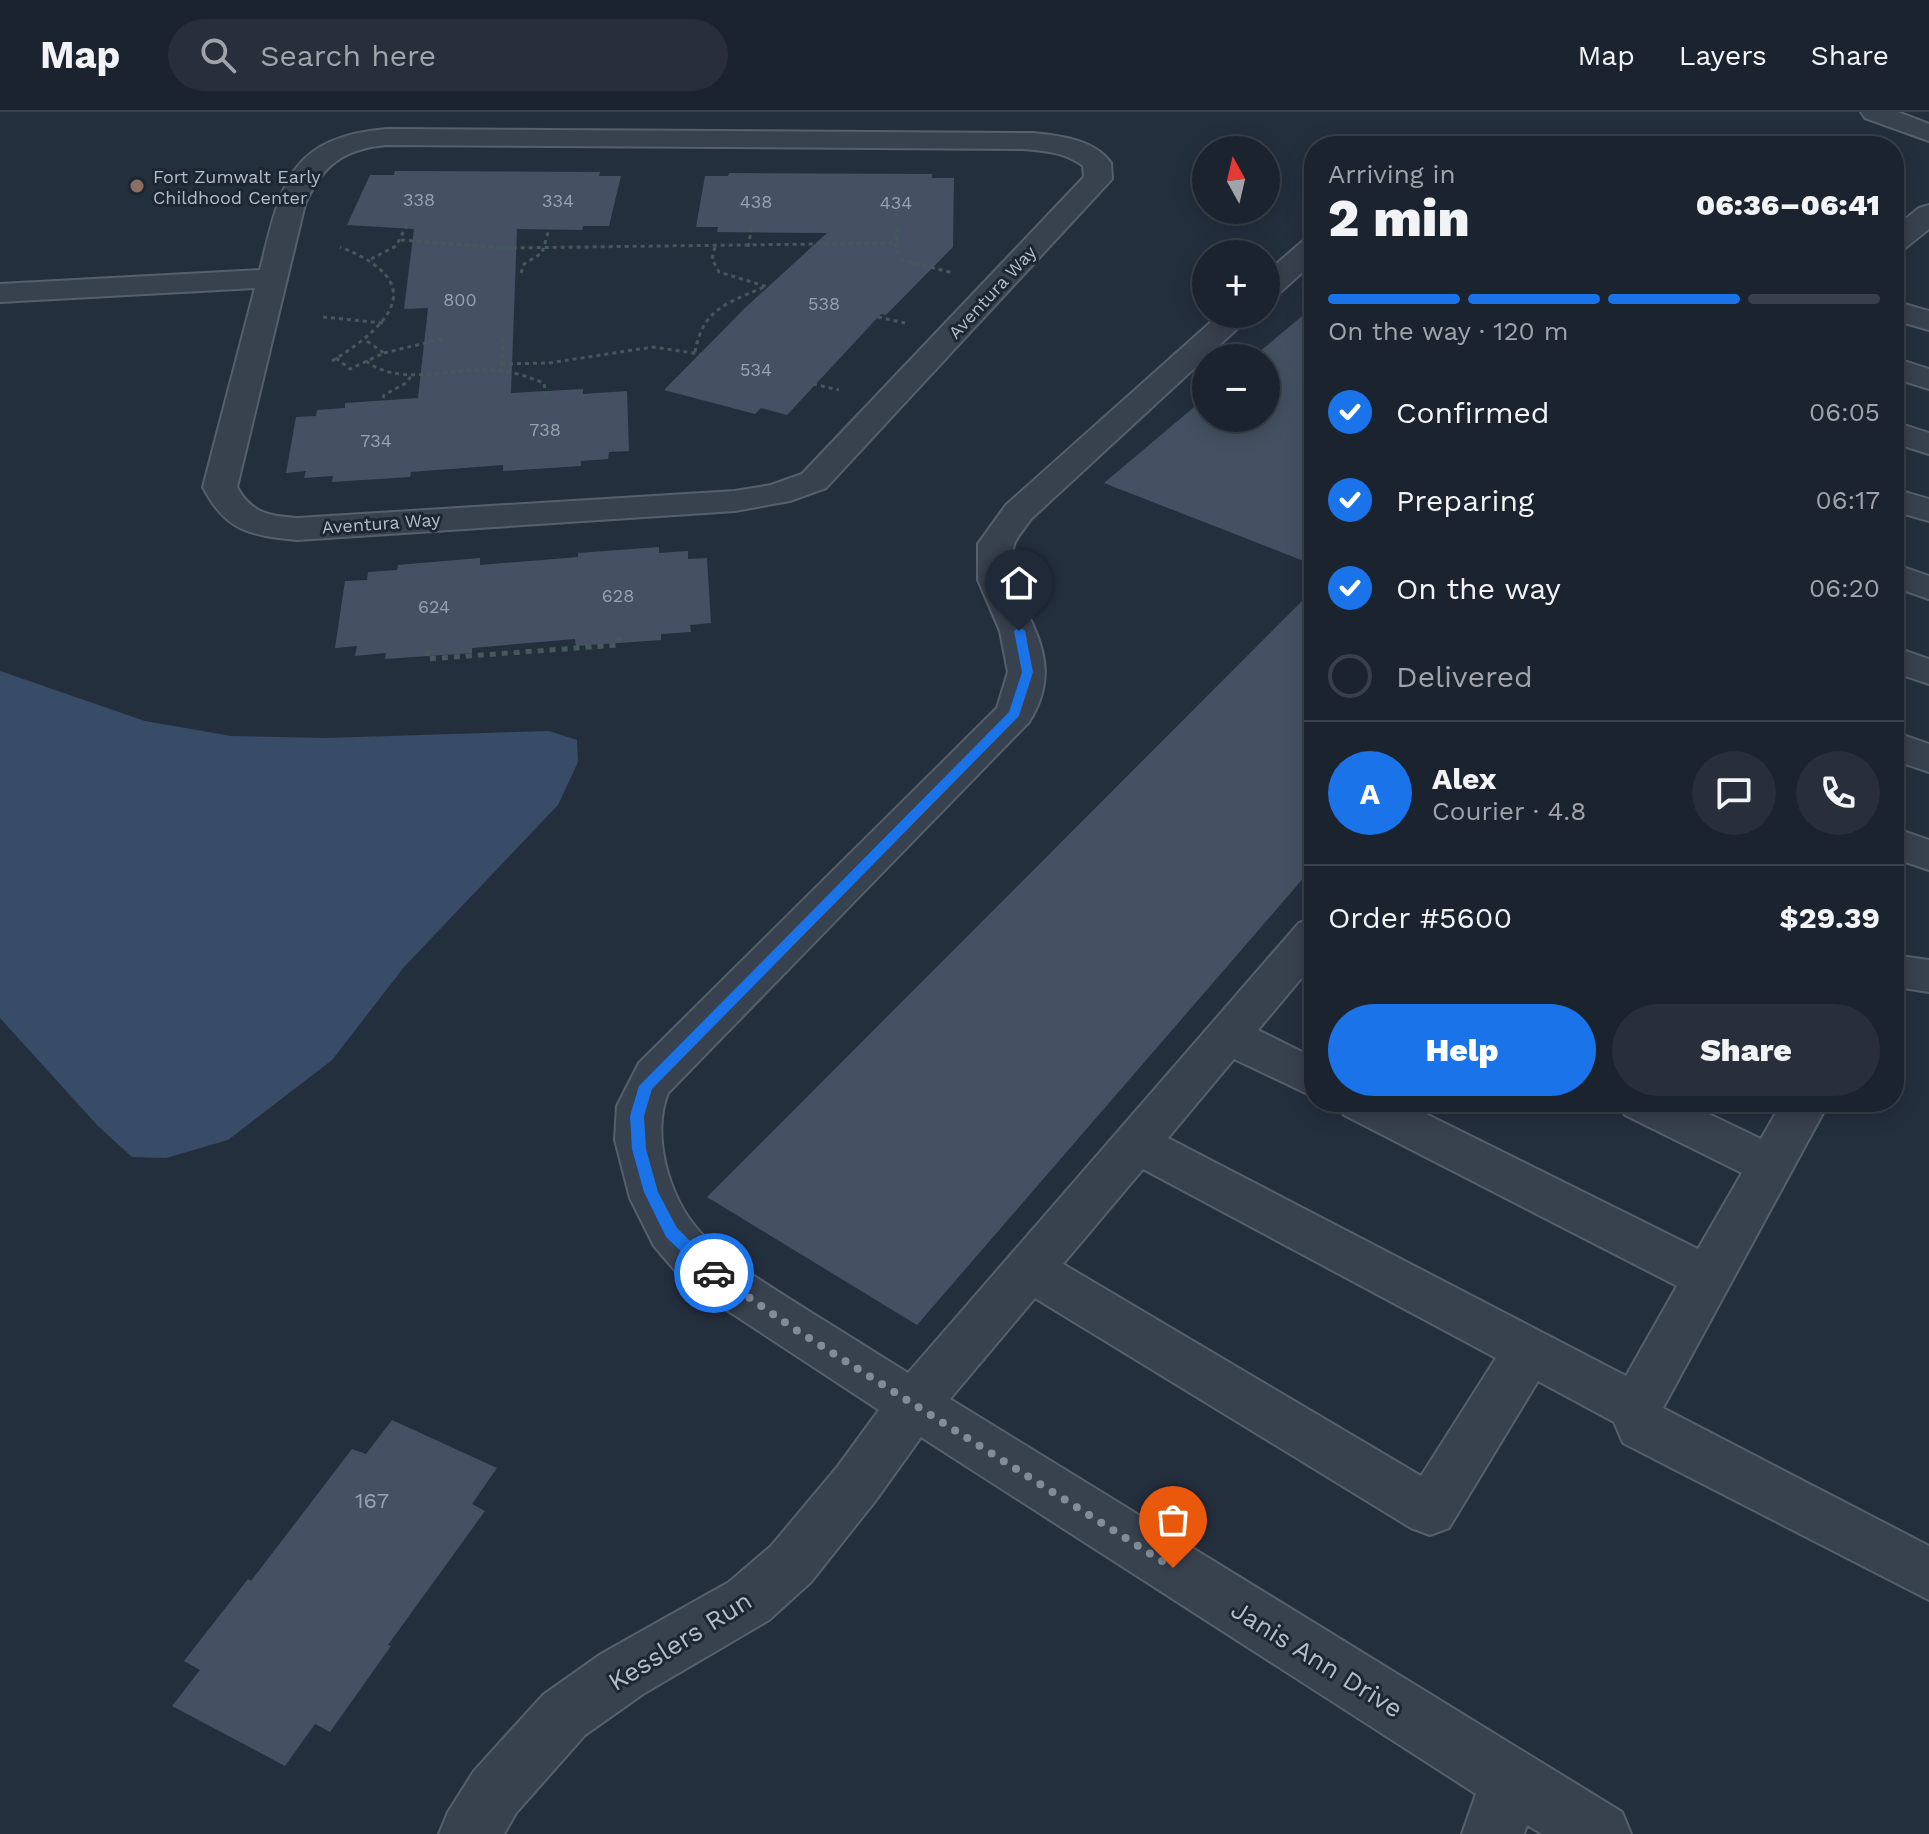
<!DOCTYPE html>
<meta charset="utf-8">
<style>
:root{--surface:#1b232e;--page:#282f3a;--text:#f1f3f6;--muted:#a0a4aa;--line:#39404a;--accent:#1a73e8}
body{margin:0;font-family:"Work Sans",sans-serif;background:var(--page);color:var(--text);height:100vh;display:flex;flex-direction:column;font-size:30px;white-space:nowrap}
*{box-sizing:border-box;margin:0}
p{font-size:26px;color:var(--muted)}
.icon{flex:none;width:44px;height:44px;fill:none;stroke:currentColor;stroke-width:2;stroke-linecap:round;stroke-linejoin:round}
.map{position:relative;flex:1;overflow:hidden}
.side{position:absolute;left:1304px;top:24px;width:600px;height:976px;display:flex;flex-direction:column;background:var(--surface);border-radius:32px;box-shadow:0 4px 20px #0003,0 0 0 2px var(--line)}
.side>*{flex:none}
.needle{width:52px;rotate:352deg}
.buttons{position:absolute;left:1192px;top:24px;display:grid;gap:16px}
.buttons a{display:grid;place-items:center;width:88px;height:88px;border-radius:50%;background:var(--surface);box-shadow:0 4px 20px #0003,0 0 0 2px var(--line);font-size:40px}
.pin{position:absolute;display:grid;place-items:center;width:68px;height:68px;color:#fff;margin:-82px -34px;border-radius:50% 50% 50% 0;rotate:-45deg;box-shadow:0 0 8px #0007}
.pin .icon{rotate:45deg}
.courier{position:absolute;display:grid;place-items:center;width:80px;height:80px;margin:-40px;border:6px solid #1a73e8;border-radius:50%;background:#fff;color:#222;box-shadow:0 2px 10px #0007}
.head em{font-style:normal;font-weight:800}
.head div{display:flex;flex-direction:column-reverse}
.head{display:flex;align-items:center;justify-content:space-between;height:136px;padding:0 24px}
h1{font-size:52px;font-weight:800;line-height:60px}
.bar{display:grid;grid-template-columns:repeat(4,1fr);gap:12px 8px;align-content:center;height:96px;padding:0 24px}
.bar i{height:10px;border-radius:6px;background:var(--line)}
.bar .on{background:var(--accent)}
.bar p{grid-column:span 4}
.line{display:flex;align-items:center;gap:20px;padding:0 24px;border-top:2px solid var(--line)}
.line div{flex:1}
.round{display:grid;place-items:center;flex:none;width:84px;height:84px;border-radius:42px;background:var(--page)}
ol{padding:0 24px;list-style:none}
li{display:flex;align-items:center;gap:24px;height:88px}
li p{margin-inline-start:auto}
li .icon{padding:8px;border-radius:50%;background:var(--accent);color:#fff;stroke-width:4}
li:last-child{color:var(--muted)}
li i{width:44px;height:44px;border:4px solid var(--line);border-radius:50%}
.primary-button{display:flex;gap:16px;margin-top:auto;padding:16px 24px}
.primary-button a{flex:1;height:92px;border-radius:48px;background:var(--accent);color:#fff;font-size:32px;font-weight:800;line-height:92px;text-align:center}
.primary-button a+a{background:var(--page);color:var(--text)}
header{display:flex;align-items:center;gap:48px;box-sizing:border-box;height:112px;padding:0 40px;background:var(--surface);border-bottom:2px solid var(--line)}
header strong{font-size:38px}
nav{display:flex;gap:44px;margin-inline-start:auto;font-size:28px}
.search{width:560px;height:72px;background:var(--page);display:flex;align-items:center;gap:20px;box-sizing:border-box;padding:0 28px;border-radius:44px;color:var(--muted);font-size:30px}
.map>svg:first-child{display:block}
.water{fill:#394c67}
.building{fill:#455162}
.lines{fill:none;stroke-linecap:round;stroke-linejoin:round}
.minor-casing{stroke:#565f6c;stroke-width:4}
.path-far1{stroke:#44595c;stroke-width:3;stroke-dasharray:4 4;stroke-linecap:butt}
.path{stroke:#44595c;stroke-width:5;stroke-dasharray:6 6;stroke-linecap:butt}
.minor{fill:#38414e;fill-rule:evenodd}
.route{fill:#1a73e8}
.done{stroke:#828b98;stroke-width:8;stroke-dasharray:0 14.4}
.education-dot{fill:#8d6e63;stroke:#1d2633;stroke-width:3}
.labels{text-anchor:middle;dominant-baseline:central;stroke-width:6;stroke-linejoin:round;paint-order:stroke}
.far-poi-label{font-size:18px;fill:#b4bcc9;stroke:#1d2633;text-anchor:start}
.number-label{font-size:18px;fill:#98a1af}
.far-street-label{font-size:18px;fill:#b4bcc9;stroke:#1d2633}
.near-number-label{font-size:22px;fill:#98a1af}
.near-street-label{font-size:26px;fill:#b4bcc9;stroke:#1d2633}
</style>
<header>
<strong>Map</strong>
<div class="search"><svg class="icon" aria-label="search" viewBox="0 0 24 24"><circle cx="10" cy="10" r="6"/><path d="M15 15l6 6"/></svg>Search here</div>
<nav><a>Map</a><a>Layers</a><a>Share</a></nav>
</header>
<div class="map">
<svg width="1929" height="1722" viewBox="0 0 1929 1722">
<rect width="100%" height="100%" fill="#242f3e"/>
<path class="water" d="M0 559 145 609 231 624 326 626 549 619 577 628 578 650 558 693 404 855 332 948 228 1028 166 1046 132 1045 98 1014 0 906Z"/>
<path class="building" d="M395 59 600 60 599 64H621L609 114H583L582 118 517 117 511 281 583 277V282L627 279 629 339 609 340 608 347 581 349V354L503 359V353L411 360 410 365 332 370 333 364 304 366 306 359 286 361 296 305 316 304 317 298 345 296V291L418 286 428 196 404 197 414 117 347 113 370 63H394Z
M729 61 932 62V66H954L953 135 886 203 881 202 787 303 761 296 755 302 664 278 746 195 827 121 717 120 718 115H696L705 64H728Z
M1314 194V453L1104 371 1206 285V306H1266V246H1252Z
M659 435V441L688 439V447L707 446 711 511 690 513 691 520 661 522V528L576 534 575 527 472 536V541L385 547 386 541 355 544 357 534 335 536 345 469 367 468 368 460 397 458 398 453 480 446V453L578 445V441Z
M1314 477V754L917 1213 707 1085Z
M392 1308 497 1356 472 1392 485 1399 388 1533 391 1534 330 1620 315 1612 285 1654 172 1594 200 1558 184 1549 248 1467 251 1469 352 1337 366 1342Z"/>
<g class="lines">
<defs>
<path id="minor" d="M1861 0H1898L1929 12V29L1865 6Z
M386 17 1033 21C1060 24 1094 27 1111 51L1112 67 826 376 790 389 735 399 297 428C250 423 226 420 203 375L255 176 0 190V172L260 158C281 74 287 26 386 17ZM386 33 1023 37C1045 39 1065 40 1083 54L1084 65 802 362 771 373 735 379 297 406C269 404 251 401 237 375L305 92C322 53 344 37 386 33Z
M1929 93V117L1904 137 1894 140V116L1919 96Z
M1314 125V150L1277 183 1266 186V161L1304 128Z
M1894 189 1929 199V218L1894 208Z
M1220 202H1253L1031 407C1026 415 1016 425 1014 433 999 492 1077 534 1029 610L668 981C651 1024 669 1085 699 1119 724 1146 757 1166 788 1186 828 1211 868 1236 908 1261L1299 811 1314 806V851L1258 918 1314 946V985L1234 947 1168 1026 1626 1264 1677 1174 1344 1003 1337 990H1402L1698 1137 1742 1061 1625 1003 1618 990H1684L1761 1027 1782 990H1829L1663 1296 1929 1434V1488L1623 1331 1614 1310 1538 1269 1449 1416 1430 1423 1411 1416 1035 1186 950 1287 1622 1700 1631 1722H1542L1527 1713 1524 1722H1462L1476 1682 921 1325 876 1388 811 1470 769 1508 643 1582 585 1623 516 1701 504 1722H439L448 1700 474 1659 543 1583 601 1542 729 1470 771 1434 838 1354 879 1298 710 1187 678 1162 654 1134 630 1086 615 1028 617 994 639 951 997 596 1008 560 1000 519 978 468V432L1006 393ZM1143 1057 1496 1246 1421 1364 1063 1152Z
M1894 246 1929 257V277L1894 266Z
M1894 310 1929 321V342L1894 331Z
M1894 377 1929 387V409L1894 399Z
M1894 452 1929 464V487L1894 475Z
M1894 535 1929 547V572L1894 560Z
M1894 620 1929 632V660L1894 648Z
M1894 716 1929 728V758L1894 746Z
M1900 844 1929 848V880L1903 876 1894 879V846Z"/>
</defs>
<use href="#minor" class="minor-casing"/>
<path class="path-far1" d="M898 116 895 137 902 148 953 161
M401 128 504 136 895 131
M715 135 712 147 719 160 771 176
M748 135 752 115
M371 147 396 134 407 113
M521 161 524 152 542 141 550 114
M323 205 383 211
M878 205 905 211
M695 240C703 196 728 191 764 175
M384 241 446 226
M336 246 350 257 384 241 365 228
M332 249C392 212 430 170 340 135
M366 249C400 275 448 256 489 258 509 258 526 264 544 271L546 284
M501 252 549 251 653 235 700 242
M501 253 504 227
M813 272 839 278
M382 294 384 283 406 271 412 263"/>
<path class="path" d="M428 538 427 547 618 533 619 525"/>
<use href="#minor" class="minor"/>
</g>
<path class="route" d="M1019 515 1025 519 1033 560 1019 604 652 977 644 1004 646 1037 658 1080 677 1116 719 1157V1165H708L666 1125 644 1080 632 1037 630 1004 639 974 1009 600 1022 560 1014 519Z"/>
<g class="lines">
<path class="done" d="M714 1161 793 1216 1173 1456"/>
</g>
<circle class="education-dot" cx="137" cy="74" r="8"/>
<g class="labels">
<g class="far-poi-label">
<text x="153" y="64">Fort Zumwalt Early<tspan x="153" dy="21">Childhood Center</tspan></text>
</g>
<g class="number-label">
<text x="419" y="87">338</text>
<text x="558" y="88">334</text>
<text x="756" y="89">438</text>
<text x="896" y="90">434</text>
<text x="460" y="187">800</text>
<text x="824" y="191">538</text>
<text x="756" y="257">534</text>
<text x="545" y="317">738</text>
<text x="376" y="328">734</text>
<text x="618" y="483">628</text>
<text x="434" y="494">624</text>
</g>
<g class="far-street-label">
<text transform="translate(992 180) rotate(-47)">Aventura Way</text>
<text transform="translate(381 411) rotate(-4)">Aventura Way</text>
</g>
<g class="near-number-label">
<text x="372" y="1388">167</text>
</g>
<g class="near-street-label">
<text transform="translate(680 1529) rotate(-32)">Kesslers Run</text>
<text transform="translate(1317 1547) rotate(32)">Janis Ann Drive</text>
</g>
</g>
</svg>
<div class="buttons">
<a><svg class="needle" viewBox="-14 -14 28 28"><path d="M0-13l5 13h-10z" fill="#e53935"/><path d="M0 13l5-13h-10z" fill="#a0a4aa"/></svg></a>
<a>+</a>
<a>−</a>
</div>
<div class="pin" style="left:1173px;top:1456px;background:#ea580c"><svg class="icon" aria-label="bag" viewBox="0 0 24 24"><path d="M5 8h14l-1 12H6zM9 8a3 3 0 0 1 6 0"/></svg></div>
<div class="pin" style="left:1019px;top:519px;background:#1f2937"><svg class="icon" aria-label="home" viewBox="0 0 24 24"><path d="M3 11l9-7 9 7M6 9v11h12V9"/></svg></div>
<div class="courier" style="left:714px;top:1161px"><svg class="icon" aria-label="car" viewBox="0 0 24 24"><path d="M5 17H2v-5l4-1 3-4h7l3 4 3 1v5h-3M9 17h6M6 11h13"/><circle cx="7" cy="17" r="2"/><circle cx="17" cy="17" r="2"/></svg></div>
<section class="side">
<div class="head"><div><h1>2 min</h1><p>Arriving in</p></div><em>06:36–06:41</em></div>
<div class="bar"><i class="on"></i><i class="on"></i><i class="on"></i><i></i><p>On the way · 120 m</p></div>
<ol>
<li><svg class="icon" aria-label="check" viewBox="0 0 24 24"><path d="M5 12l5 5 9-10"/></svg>Confirmed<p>06:05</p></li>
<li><svg class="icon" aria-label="check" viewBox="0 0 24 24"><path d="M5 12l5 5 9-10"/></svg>Preparing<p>06:17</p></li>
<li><svg class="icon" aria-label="check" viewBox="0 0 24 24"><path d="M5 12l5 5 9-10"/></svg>On the way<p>06:20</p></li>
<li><i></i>Delivered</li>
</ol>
<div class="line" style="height:144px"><b class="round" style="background:var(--accent);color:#fff">A</b><div><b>Alex</b><p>Courier · 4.8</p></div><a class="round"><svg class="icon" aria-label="chat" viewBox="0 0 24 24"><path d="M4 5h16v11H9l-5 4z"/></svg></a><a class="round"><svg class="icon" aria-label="phone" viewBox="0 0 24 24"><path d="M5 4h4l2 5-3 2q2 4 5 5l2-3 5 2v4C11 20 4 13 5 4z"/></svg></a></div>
<div class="line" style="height:104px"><div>Order #5600</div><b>$29.39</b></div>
<div class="primary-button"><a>Help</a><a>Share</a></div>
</section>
</div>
